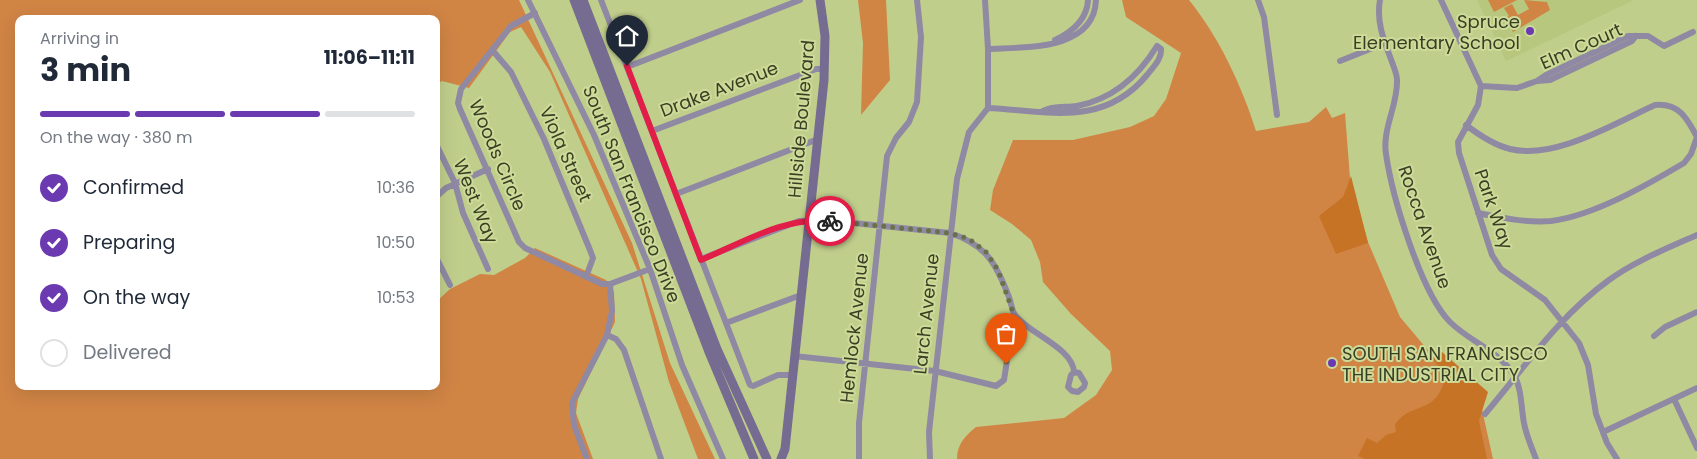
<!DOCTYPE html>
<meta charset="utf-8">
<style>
:root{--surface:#fff;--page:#f2f2f3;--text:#1f2937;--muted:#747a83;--line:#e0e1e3;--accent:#6b39b0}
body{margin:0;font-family:Poppins,sans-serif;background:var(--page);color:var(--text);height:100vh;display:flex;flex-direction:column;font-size:19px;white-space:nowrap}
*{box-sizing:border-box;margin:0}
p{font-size:16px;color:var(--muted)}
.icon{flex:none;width:28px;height:28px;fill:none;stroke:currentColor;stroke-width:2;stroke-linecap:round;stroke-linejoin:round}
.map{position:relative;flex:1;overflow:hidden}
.panel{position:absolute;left:15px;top:15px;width:425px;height:375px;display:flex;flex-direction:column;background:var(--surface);border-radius:10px;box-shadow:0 5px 20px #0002}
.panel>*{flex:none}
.pin{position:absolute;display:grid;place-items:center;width:42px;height:42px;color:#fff;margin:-51px -21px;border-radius:50% 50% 50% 0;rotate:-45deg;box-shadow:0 0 5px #0007}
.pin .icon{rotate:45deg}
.courier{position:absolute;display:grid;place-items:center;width:50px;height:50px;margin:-25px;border:4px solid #e11d48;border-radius:50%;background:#fff;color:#222;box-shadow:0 1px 6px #0007}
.summary em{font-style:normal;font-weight:700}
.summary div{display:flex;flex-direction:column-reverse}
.summary{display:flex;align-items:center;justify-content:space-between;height:85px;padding:0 25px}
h1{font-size:32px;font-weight:700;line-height:38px}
.bar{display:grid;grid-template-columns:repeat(4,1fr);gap:8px 5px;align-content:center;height:60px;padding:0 25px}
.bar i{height:6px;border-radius:4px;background:var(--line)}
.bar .selected{background:var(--accent)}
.bar p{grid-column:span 4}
ol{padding:0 25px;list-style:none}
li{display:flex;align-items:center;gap:15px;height:55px}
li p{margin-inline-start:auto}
li .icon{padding:5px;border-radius:50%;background:var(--accent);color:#fff;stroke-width:4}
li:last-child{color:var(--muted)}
li i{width:28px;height:28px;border:2px solid var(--line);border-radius:50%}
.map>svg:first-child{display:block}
.built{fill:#b7c77d}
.green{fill:#d18545}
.forest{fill:#c77325}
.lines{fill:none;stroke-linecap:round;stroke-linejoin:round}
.street{stroke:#9089a3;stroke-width:6}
.secondary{stroke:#766b91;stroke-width:9}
.done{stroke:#697148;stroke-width:5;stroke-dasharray:0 9}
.route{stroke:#e11d48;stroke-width:6}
.poi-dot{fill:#6b39b0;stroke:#cddb99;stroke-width:2}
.labels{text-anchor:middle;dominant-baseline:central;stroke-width:4;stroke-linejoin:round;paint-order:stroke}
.poi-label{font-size:18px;fill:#3a3f24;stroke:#cddb99;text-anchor:end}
.street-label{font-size:18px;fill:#3a3f24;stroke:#cddb99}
</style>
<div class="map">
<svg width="1697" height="459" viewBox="0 0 1697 459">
<rect width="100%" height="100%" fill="#c0ce8c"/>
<path class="built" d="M1477 0H1631L1632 1 1506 61Z"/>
<path class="green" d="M0 0H519L632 243 670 363 715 459H698L669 382 641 279 550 72 521 27 510 32 469 88 442 81 436 85V19H19V386H436V302L450 289 480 274 494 275 525 258 535 248 606 280 614 292 615 322 578 399 576 413 593 459H0Z
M858 0H886L890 80 861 115 863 43Z
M1122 0H1189C1219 37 1242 86 1256 131L1309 122 1326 107 1332 118 1345 113 1350 178 1368 242 1400 317 1432 355 1481 405 1493 459H957C957 444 965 436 976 427L1064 418 1096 395 1112 370 1110 351 1071 314 1043 282 1040 262 1031 240 1012 224 990 210 993 190 1013 140H1073L1130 127 1154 116 1166 99 1181 53 1126 17Z
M1488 0H1517L1494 12Z
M1524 0 1547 2 1550 10 1513 32 1506 18 1509 16 1504 8 1512 4 1518 15 1529 9Z"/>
<path class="forest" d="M1351 176 1368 243 1336 254 1319 216 1343 197Z
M1442 352 1488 392 1479 421 1487 459H1365L1358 456 1367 438 1377 443 1386 435 1396 432 1395 425C1409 401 1440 416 1445 374L1431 357Z"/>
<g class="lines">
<path class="street" d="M528 0 594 135 650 269 682 365 723 459
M601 0 750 385 753 386 778 375H792
M1258 0 1264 17 1277 115
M1380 0C1376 22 1384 41 1392 62 1394 68 1397 74 1397 80 1398 105 1382 129 1386 154 1392 196 1421 293 1450 322 1470 342 1498 350 1514 375 1522 389 1521 408 1524 423 1526 435 1532 448 1536 459
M1441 0 1481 86 1478 105 1458 142 1459 153 1492 255 1501 269 1545 300 1579 343 1588 365 1596 414 1607 443 1617 459
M535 13 511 26 461 89 458 103 460 109 519 242 525 248 602 284H610L650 269
M1055 40C1072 32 1087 19 1088 0
M988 49C1025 47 1094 51 1096 0
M493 51 511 72 544 139 590 250 593 258 586 277
M1340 61 1385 43
M627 67 800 0
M1537 81 1546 75 1628 36H1648L1664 46 1693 32
M1481 86 1517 88 1537 81 1550 80 1632 41 1636 36
M988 108C1047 111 1103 128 1147 75 1153 67 1162 59 1161 49L1157 46C1138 77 1113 99 1077 106 1066 108 1054 105 1043 111
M1466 125C1479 135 1494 145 1510 149 1555 160 1615 123 1655 105 1679 103 1687 118 1697 137
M652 131 816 69H825
M436 144 455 183 463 213 488 269
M676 194 818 139
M436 197 446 188 488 169
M1478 213C1502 218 1527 223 1551 221 1593 216 1647 185 1684 163L1691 154 1697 137
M436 257 450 285
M701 259 799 221 825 220 950 233C986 245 996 263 1009 297 1011 302 1012 311 1015 315 1028 333 1073 348 1074 372L1071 375 1068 387 1072 391 1078 392 1084 387 1085 383 1079 373 1074 372
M726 323 801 295
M607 335 616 339 624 350 661 459
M1654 336 1665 327 1697 312
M794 356 935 371 996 386 1004 380 1014 315
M1674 399 1697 448
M1485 414C1524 368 1559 316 1609 280 1635 261 1668 248 1697 235
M1603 432 1697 388
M587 459 574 425 572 403 607 335 612 311 610 284
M859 459V423L887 156 896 138 909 122 917 102 921 37 917 0
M930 459 929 432 957 179 969 132 988 108V49L985 0"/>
<path class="secondary" d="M574 0 709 352 754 459
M583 0 717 349 767 459
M781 459 785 449 824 80 825 36 820 0"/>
</g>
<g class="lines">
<path class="done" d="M830 221 950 233 969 239 986 252 998 270 1014 315 1006 364"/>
<path class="route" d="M627 66 701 260C742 243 785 216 830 221"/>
</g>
<g class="poi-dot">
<circle cx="1530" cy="31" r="5"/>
<circle cx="1332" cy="363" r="5"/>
</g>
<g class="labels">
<g class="poi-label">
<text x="1520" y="21">Spruce<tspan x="1520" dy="21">Elementary School</tspan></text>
<text x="1342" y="353" text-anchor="start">SOUTH SAN FRANCISCO<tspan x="1342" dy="21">THE INDUSTRIAL CITY</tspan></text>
</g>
<g class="street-label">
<text transform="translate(1581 46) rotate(-24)">Elm Court</text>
<text transform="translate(719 89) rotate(-21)">Drake Avenue</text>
<text transform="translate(801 119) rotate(-85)">Hillside Boulevard</text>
<text transform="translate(566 154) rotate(66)">Viola Street</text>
<text transform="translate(498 155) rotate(67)">Woods Circle</text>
<text transform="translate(632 194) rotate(68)">South San Francisco Drive</text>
<text transform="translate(476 201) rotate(68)">West Way</text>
<text transform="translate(1494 209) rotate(71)">Park Way</text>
<text transform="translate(1425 227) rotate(71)">Rocca Avenue</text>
<text transform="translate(926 314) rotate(-84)">Larch Avenue</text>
<text transform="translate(854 328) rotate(-84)">Hemlock Avenue</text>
</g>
</g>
</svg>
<div class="pin" style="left:1006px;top:364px;background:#ea580c"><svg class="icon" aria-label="bag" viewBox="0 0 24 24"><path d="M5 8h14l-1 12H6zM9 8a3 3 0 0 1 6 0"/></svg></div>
<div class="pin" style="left:627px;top:66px;background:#1f2937"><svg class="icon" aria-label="home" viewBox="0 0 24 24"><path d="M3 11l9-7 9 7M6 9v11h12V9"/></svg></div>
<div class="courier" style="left:830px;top:221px"><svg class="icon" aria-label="bike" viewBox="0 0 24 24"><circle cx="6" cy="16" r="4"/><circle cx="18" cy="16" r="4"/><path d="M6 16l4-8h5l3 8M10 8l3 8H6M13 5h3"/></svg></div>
<section class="panel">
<div class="summary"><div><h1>3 min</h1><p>Arriving in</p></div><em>11:06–11:11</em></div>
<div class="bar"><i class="selected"></i><i class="selected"></i><i class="selected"></i><i></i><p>On the way · 380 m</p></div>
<ol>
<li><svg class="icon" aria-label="check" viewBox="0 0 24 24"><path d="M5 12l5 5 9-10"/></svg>Confirmed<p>10:36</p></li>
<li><svg class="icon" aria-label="check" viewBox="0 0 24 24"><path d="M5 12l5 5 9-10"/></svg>Preparing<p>10:50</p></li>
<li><svg class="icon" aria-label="check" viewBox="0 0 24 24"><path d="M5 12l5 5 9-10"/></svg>On the way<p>10:53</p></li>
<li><i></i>Delivered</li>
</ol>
</section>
</div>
